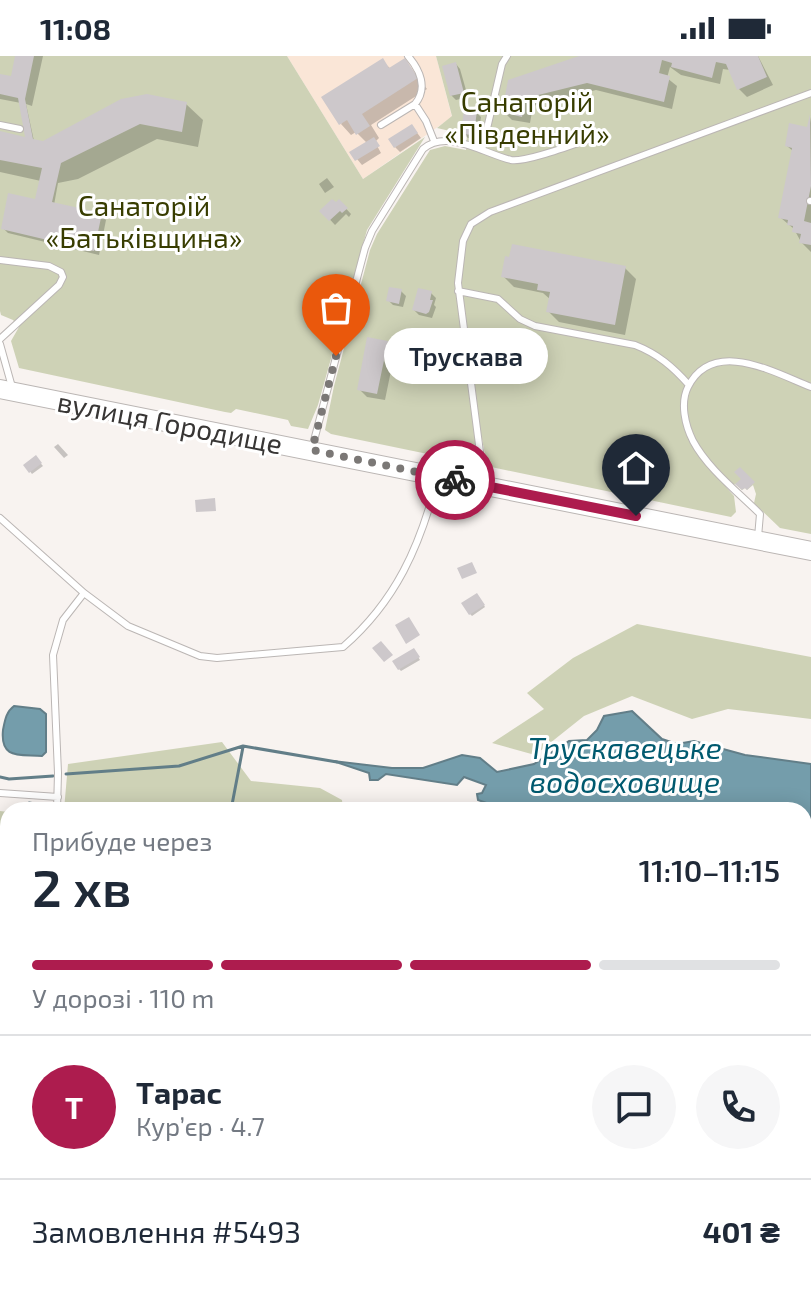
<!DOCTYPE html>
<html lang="uk">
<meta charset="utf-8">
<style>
:root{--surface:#fff;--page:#f6f6f7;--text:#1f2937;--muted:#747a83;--line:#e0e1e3;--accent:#ad1c4e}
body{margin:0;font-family:"Exo 2",sans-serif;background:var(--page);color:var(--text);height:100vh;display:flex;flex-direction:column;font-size:30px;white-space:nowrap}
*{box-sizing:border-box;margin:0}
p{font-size:26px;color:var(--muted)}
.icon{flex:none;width:44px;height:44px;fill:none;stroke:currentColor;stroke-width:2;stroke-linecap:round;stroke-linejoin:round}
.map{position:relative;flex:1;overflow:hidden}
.sheet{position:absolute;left:0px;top:746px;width:812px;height:496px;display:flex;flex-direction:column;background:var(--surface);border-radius:24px 24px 0 0;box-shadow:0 4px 20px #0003}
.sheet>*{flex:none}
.pin{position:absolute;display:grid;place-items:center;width:68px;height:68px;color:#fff;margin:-82px -34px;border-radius:50% 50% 50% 0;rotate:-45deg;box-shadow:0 0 8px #0007}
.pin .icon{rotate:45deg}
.courier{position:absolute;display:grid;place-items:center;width:80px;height:80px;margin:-40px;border:6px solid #ad1c4e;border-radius:50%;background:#fff;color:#222;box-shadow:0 2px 10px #0007}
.bubble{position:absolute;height:56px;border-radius:28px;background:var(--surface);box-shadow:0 4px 20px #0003;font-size:26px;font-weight:600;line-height:56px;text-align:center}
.summary em{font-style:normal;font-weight:600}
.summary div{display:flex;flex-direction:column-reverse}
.summary{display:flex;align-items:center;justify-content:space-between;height:136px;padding:0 32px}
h1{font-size:52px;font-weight:600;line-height:60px}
.bar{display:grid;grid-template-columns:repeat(4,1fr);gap:12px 8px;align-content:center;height:96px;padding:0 32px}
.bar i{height:10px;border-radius:6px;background:var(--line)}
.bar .selected{background:var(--accent)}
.bar p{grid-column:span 4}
.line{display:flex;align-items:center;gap:20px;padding:0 32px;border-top:2px solid var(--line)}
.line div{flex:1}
.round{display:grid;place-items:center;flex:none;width:84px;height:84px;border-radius:42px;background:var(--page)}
.status{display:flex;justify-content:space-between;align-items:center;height:56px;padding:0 40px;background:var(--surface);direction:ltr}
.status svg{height:22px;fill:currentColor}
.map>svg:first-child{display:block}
.industrial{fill:#fae6d7}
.green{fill:#ced2b6}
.water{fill:#749dab;stroke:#627e88;stroke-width:2}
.shadow{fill:#0003}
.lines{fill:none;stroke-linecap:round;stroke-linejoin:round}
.stream{stroke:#627e88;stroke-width:3}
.building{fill:#cdc8cb}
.lane-casing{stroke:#bbb6b4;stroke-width:8}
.secondary-casing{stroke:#bbb6b4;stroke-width:20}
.lane{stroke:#fff;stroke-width:6}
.secondary{stroke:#fff;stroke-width:18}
.done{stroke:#7b7876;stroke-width:8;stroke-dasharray:0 14.4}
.route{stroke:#ad1c4e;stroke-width:10}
.labels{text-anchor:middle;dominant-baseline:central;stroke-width:6;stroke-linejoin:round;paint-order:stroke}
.park-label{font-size:28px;fill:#383d00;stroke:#fff}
.street-label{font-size:28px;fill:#383635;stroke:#fff}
.water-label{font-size:30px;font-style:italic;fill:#005a6f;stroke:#fff}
</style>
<div class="status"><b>11:08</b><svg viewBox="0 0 49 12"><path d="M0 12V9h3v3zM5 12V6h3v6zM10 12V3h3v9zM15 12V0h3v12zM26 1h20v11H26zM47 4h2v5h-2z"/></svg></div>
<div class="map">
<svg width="811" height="1242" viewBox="0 0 811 1242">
<rect width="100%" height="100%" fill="#f8f3f0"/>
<path class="industrial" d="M287 0H436L452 61 363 123Z"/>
<path class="green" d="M0 0H287L363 123 425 81 367 174 318 349 308 373 291 370 288 364 236 353 231 357 225 356 19 312 11 285 19 271 13 264 1 259 0 255Z
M436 0H811V478L780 472 754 447 756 438 753 429 747 434 745 432 742 434 735 428 726 431 734 440 736 456 731 461 491 411 486 404 482 383 475 381 476 408 331 378 325 374 334 330 370 194 377 178 430 94 445 90 466 94 467 79 437 72 452 60Z
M637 568 811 601V663L728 653 692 663 632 640 584 660 535 699 492 687 544 653 527 637 573 602Z
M222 686 251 725 320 732 342 744 343 754H64L68 708Z
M0 755 8 756V1234H80L85 1242H0Z
M811 1149V1242H202L212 1240 213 1234H804V1154Z"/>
<path class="water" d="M14 650 40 653 46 658V696L42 700C20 698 0 704 3 674 5 664 6 656 14 650Z
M632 655 662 683 677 688 694 685 745 699 811 708V1130L804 1125V754H492V749L478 744 477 738 482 737 486 729 464 721 457 729 386 718 378 724H370L369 717 333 705 392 712H423L462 699 480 702 497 716 534 708 569 685 587 684 597 674 604 660Z"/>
<path class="shadow" d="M17 0H43L32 50 26 48 34 85 43 87 186 48 203 64 198 91 157 83 78 123 58 127 54 149 101 159 106 164 99 199 8 177 3 172 37 145 41 125 0 116V77L28 83 21 47 0 43V20L13 22Z
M581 0H758L773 29 747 41 739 33 730 14 723 13 720 28 681 19 670 11 667 22 677 30 672 53 596 34 533 50 530 67 512 64 504 56Z
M382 5 391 13 405 5 427 33 371 69 379 82 375 86 381 97 362 109 352 97 367 87 356 76 351 79 341 68Z
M456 8 460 13 468 41 456 44 451 39Z
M476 56 481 61 478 83 468 82 463 77Z
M811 61V196L801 186 794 173 781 162 794 96 787 90 809 73Z
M412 70 421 82 400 96 395 91Z
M327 122 334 131 325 137 319 128Z
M339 145 351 158 349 161 346 158 335 169 322 155Z
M511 203 625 212 636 223 625 279 559 266 548 255 551 244 543 237 514 231 503 220Z
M401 235 406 240 403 251 393 249 388 244Z
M431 237 436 242 434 249 436 251 432 262 419 259 414 254Z
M387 287 395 295 385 344 367 341 359 333Z
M58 388 68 399 64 402 54 391Z
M36 402 43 410 32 418 25 409Z
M479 541 485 551 472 560 470 558Z
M415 596 420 604 401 615 399 613Z"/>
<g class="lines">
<path class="stream" d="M66 718 179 710 243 690 337 706
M0 721 9 723 53 720
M22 754 29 747 53 751 55 754
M231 754 243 691
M0 776 8 768
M483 1242 490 1234"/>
</g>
<path class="building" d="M15 0H34L25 43 33 83 43 85 121 43 147 38 187 46 182 76 140 68 61 107 52 146 102 157 94 195 1 173 8 137 35 143 42 112 0 104V75L25 81 18 42 0 38V18L11 20Z
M579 0H758L767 21 737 34 726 8 716 6 712 22 671 11 672 7 662 4 659 17 670 20 664 46 587 27 526 42 522 61 502 56 508 24Z
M383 2 389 12 405 2 418 22 362 58 370 70 356 79 347 64 339 69 321 41Z
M456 6 464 37 450 40 442 10Z
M464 53 477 54 474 79 461 78Z
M810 58 811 130 804 165 811 167V189L799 187 801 178 792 176 793 170 787 169 788 164 778 162 792 92 785 90 789 67 807 71Z
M412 68 418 77 394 92 388 83Z
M374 81 380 90 355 105 349 96Z
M332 143 336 146 339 143 348 152 342 157 340 155 329 165 319 155Z
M512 188 626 210 615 269 546 256 550 236 537 234 538 228 501 221 505 200 509 201Z
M389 231 402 233 399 248 386 245Z
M418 232 432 235 430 244H433L429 256 426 258 412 254Z
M367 281 388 285 377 338 357 334Z
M36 399 42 407 29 417 23 409Z
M740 411 755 426 747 434 745 432 742 434 735 428 741 423 734 416Z
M215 442 216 455 196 456 195 444Z
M472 506 477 517 462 523 457 512Z
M477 537 485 549 469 559 461 547Z
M409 561 420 579 406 588 395 569Z
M381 585 393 599 384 606 372 592Z
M414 592 420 601 398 614 392 605Z"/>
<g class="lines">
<defs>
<path id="lane" d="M408 0C420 14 428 32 415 48
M0 69 20 73
M381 69 415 48 426 65 434 85
M482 94 502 8 507 0
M810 145H811
M0 204 49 210 61 216 63 221 59 229 0 283
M458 235 498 243 520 263 535 270 635 289C658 298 673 311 689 329
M0 288 12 331
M312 392 365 192 372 175 423 93C447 72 485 98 511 104 526 107 583 85 601 79
M484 427 458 227 463 185 471 168 490 156 811 37
M0 462 84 537 128 570 200 600 217 602 343 591C396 545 420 490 437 424
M758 481 760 458C738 436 708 413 693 385 685 369 680 347 688 331 713 281 775 317 811 331
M0 737 58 741
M57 754 58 717 53 599 63 564 84 537
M41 1242 42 1234"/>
<path id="secondary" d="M0 333 811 495"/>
</defs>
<use href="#lane" class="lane-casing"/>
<use href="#secondary" class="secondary-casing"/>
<use href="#lane" class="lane"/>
<use href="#secondary" class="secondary"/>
</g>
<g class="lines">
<path class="done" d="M336 300 312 394 455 424"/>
<path class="route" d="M455 424 636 460"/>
</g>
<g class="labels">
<g class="park-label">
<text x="527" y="45">Санаторій<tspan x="527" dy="32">«Південний»</tspan></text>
<text x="144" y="149">Санаторій<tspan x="144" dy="32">«Батьківщина»</tspan></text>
</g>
<g class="street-label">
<text transform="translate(170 366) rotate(11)">вулиця Городище</text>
</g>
<g class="water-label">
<text x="625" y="691">Трускавецьке<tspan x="625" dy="34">водосховище</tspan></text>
</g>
</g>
</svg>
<div class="pin" style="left:336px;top:300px;background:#ea580c"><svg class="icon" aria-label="bag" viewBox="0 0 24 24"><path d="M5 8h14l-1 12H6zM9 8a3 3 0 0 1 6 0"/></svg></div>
<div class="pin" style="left:636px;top:460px;background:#1f2937"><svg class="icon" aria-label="home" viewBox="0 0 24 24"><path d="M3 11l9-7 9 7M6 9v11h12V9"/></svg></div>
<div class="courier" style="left:455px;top:424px"><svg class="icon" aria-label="bike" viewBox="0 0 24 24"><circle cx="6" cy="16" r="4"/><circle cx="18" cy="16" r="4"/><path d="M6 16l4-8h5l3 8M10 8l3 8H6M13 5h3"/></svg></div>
<div class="bubble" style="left:384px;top:272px;width:164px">Трускава</div>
<section class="sheet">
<div class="summary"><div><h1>2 хв</h1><p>Прибуде через</p></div><em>11:10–11:15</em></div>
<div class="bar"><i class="selected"></i><i class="selected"></i><i class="selected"></i><i></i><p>У дорозі · 110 m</p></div>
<div class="line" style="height:144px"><b class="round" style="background:var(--accent);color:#fff">Т</b><div><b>Тарас</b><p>Кур’єр · 4.7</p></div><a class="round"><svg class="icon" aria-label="chat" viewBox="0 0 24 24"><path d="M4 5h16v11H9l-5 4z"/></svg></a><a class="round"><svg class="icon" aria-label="phone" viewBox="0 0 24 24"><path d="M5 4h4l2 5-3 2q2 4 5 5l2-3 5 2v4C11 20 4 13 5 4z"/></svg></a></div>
<div class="line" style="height:104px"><div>Замовлення #5493</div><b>401 ₴</b></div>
</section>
</div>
